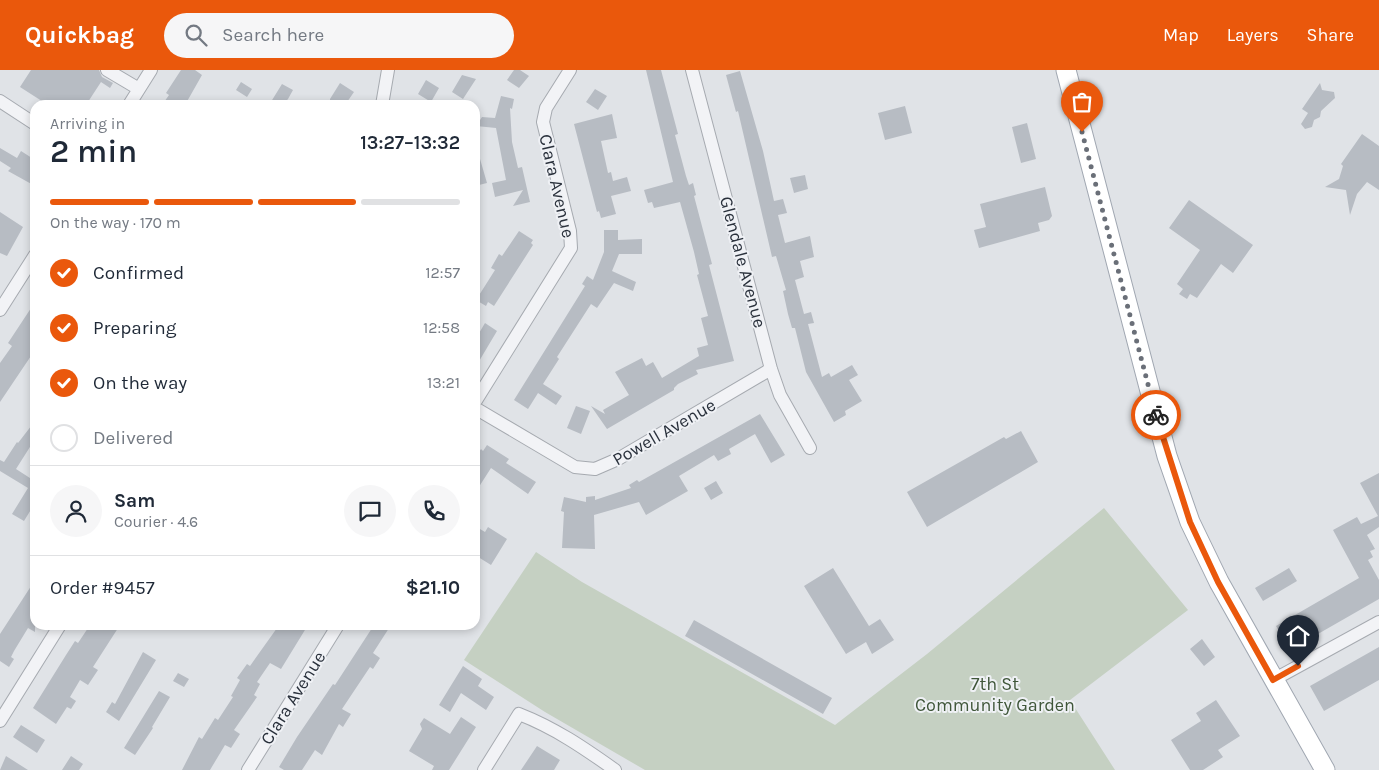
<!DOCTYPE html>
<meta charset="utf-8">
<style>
:root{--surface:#fff;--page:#f6f6f7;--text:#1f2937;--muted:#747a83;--line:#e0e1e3;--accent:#ea580c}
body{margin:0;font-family:Karla,sans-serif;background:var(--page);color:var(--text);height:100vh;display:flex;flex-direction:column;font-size:19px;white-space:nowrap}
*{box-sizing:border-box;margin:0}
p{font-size:16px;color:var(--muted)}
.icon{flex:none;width:28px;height:28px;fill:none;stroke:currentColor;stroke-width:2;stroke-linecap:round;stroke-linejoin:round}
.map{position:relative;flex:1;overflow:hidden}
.details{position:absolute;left:30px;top:30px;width:450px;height:530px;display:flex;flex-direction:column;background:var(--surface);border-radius:15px;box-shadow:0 2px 8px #0003}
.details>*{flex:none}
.pin{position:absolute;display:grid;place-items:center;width:42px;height:42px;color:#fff;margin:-51px -21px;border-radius:50% 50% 50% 0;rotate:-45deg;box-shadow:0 0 5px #0007}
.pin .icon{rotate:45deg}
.courier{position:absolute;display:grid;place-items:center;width:50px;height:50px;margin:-25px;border:4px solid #ea580c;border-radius:50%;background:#fff;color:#222;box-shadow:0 1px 6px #0007}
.headline em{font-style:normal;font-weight:600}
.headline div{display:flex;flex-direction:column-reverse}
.headline{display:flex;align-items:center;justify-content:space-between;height:85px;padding:0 20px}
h1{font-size:32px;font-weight:600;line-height:38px}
.bar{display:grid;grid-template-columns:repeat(4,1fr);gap:8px 5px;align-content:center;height:60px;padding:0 20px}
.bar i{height:6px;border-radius:4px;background:var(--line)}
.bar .current{background:var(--accent)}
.bar p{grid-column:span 4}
.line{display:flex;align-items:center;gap:12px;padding:0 20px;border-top:1px solid var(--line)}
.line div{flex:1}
.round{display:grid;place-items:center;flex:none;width:52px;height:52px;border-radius:26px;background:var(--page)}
ol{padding:0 20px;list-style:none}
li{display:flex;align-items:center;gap:15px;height:55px}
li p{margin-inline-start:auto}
li .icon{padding:5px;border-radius:50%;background:var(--accent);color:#fff;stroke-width:4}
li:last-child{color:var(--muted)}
li i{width:28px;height:28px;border:2px solid var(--line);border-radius:50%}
header{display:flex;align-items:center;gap:30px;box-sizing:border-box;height:70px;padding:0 25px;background:var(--accent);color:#fff}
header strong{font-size:24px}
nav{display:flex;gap:28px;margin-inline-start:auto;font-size:18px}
.search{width:350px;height:45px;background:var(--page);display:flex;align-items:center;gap:12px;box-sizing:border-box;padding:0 18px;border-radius:28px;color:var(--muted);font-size:19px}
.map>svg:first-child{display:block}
.green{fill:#c5d0c2}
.building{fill:#b7bcc3}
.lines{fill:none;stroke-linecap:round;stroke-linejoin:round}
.street-casing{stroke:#a6aab0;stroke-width:14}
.primary-casing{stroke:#a0a7b1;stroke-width:21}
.street{stroke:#f2f3f6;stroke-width:12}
.primary{stroke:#fff;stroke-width:19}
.done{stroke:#6a6f78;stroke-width:5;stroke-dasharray:0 9}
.route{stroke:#ea580c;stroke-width:6}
.labels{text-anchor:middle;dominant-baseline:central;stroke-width:4;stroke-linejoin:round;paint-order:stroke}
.street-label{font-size:18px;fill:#2a313c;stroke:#eff1f5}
.park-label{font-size:18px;fill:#3f5639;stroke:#eff1f5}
</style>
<header>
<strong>Quickbag</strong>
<div class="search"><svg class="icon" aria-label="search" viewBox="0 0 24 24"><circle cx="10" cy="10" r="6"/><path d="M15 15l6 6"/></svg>Search here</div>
<nav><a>Map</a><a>Layers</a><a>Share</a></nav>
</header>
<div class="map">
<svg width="1379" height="700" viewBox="0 0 1379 700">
<rect width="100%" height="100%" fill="#e0e3e7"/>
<path class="green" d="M1104 438 1188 540 1070 630 1115 700H645L545 642 464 590 536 482 582 512 835 655 927 584Z"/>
<path class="building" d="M31 0H99L102 7 113 13 110 18 101 12 86 35H48L20 17Z
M181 0H195L202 5 185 35H162L169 25 166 23Z
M514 0H520L529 6 519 18 507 10Z
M646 0H661L678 64 675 65 686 106 689 115 693 113 696 125 694 126 712 194 709 195 734 291 696 300 698 304 678 314 674 318V320L607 359 591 336 605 344 603 340 629 325 615 302 642 288 646 296 653 292 662 308 699 286 697 278 708 275 701 248 708 246 697 205 699 204 694 182 680 132 654 138 652 132 648 133 644 120 673 112Z
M740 1 763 81 774 131 783 129 787 143 778 145 785 173 810 166 814 187 800 191 804 207 795 210 804 244 811 242 814 253 808 254 822 307 829 303 831 307 852 295 858 305 849 310 862 331 845 341 846 345 834 352 806 302 795 258H792L788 244 783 221 786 220 776 186 772 187 738 41 736 42 726 5Z
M462 5 476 9 463 29 452 22Z
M426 10 439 18 431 32 418 24Z
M241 12 252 19 247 27 236 20Z
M340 13 354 22 345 35H334L330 32V29Z
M1320 13 1322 20 1334 22 1335 28 1321 41 1320 47 1314 50 1312 57 1305 59 1301 54 1308 43 1302 39Z
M282 14 293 20 288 29 283 35H269Z
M595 19 607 26 598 40 586 32Z
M501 26 514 29 512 39 510 38 512 72 518 98 522 97 530 132 513 136 523 120 495 127 492 113 506 110 496 58 476 56 482 47 495 48Z
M905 36 912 63 885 70 878 43Z
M612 44 617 68 601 71 608 103 611 102 613 111 627 107 631 121 611 126 616 144 601 148 599 141 597 142 574 54Z
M1027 53 1036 89 1021 93 1012 57Z
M1362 64 1379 76V120L1367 112 1357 124 1350 145 1346 120 1325 117 1339 109 1343 96 1341 94Z
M0 78 17 88 21 81 35 90V116L8 101 11 98 0 91Z
M478 82 487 113 475 116V83Z
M805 105 808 119 794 123 790 108Z
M1045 117 1052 146 1049 150 1038 153 1040 161 979 178 974 160 986 157 980 134Z
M1189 130 1253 175 1233 203 1221 194 1197 228 1190 224 1187 229 1179 224 1183 219 1177 214 1200 180 1169 158Z
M0 142 23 157 7 186 0 183Z
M604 160H618V170L642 169V184H619L612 201 636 212 633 221 614 213 597 238 591 234 557 287 559 289 543 314 562 326 556 335 538 323 528 339 514 330 585 216 582 214 587 206 593 210 604 182Z
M519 161 533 170 531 173 533 175 494 236 488 232 486 236 476 230 495 200 491 198 499 184 502 186Z
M35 232V280L0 332V293L12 276 8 273Z
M485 253 497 261 475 298V270Z
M576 336 590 341 581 364 567 358Z
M760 344 785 385 771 393 755 364 729 379 731 384 718 391 714 385 679 406 688 421 646 445 639 432 594 445 595 479 562 478 564 442 561 441 564 427 586 432V427L595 426V430L631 418 629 415 637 410 639 412Z
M35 351V369L16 399 33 410 35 407V433L24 451 12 444 28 418 0 401V390L4 392 17 372 18 373Z
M1021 361 1038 392 927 457 907 422 1004 367 1006 369Z
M487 375 509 389 506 393 536 412 528 424 491 398 475 423V388L481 379 483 381Z
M1379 403V457L1367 465 1375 479 1370 481 1373 487 1368 490 1379 510V529L1290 580 1276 556 1359 508 1333 460 1357 447 1361 454 1378 446 1360 413Z
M716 411 723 423 711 430 704 418Z
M475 456 485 462 488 457 507 469 491 495 475 485Z
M833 498 869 556 880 549 894 570 872 584 866 572 846 584 804 516Z
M1289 498 1297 511 1263 531 1255 518Z
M35 510V562L28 558 14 581 11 587 14 589 9 597 0 591V564Z
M694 550 832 628 823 644 685 566Z
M90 555H120L93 597 98 600 88 615 80 610 70 627 76 631 71 639 67 637 56 654 33 638 66 585 75 571 78 573Z
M283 555H308L281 599 270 593 257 612 260 614 254 625 257 627 234 660 240 664 231 678 225 675 210 700H182L199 667 202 669 215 648 218 650 233 627 231 626 240 610 237 608 247 594 250 596 277 558 280 560Z
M374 555H391L373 583 380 588 373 599 370 597 342 639 351 644 343 657 339 654 322 685 315 680 302 700H284L279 697 297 667 333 614 335 615Z
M1202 569 1215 587 1204 596 1190 579Z
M1379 577V610L1324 641 1310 616Z
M143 582 156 590 119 651 106 642 112 632 115 634Z
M463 596 482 609 478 616 494 627 486 640 461 623 450 642 439 635Z
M178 603 189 609 184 617 173 611Z
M159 621 170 627 152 657 153 658 135 685 124 678Z
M1216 630 1240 666 1218 680 1223 687 1203 700H1190L1171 670 1201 651 1196 643Z
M461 647 476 657 449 700H432L434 696 409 681 422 659 420 654 424 648 450 664Z
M21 655 45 670 37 683 13 667Z
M537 676 560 690 554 700H521Z
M6 686 28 700H0Z
M71 686 83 694 79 700H62Z"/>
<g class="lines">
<defs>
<path id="street" d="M107 0 139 19
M692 0 771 299 780 325 810 378
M0 31 35 54
M129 35 151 0
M382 35 388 0
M0 240 35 185
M475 332 571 178 570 161 543 52 546 38 570 0
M475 338 575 397 595 399 618 389 771 299
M1273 610 1379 552
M0 651 60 555
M248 700 338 555
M484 700 519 644C555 658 584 678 615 700"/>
<path id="primary" d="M1066 0 1167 386 1190 452 1219 512 1325 700"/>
</defs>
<use href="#street" class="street-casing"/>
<use href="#primary" class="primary-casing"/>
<use href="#street" class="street"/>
<use href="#primary" class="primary"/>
</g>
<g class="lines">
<path class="done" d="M1082 62 1156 345"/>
<path class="route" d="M1156 345 1190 452 1218 512 1273 610 1298 596"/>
</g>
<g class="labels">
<g class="street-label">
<text transform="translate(557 116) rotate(77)">Clara Avenue</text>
<text transform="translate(743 192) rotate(75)">Glendale Avenue</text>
<text transform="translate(664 362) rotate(-30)">Powell Avenue</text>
<text transform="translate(293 628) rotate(-58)">Clara Avenue</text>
</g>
<g class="park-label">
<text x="995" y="614">7th St<tspan x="995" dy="21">Community Garden</tspan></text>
</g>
</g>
</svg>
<div class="pin" style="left:1082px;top:62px;background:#ea580c"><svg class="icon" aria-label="bag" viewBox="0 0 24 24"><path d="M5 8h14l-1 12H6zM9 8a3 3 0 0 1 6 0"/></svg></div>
<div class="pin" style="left:1298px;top:596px;background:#1f2937"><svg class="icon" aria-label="home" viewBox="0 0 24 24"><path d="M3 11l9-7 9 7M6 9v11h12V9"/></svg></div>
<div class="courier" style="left:1156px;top:345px"><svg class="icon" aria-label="bike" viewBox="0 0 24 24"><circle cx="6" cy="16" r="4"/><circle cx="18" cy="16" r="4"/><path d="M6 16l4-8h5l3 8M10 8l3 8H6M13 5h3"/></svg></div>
<section class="details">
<div class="headline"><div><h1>2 min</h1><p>Arriving in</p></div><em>13:27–13:32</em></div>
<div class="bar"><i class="current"></i><i class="current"></i><i class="current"></i><i></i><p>On the way · 170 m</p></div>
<ol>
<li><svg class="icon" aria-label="check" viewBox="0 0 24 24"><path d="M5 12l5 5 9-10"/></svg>Confirmed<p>12:57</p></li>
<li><svg class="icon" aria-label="check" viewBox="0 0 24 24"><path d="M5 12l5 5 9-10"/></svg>Preparing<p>12:58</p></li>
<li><svg class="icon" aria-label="check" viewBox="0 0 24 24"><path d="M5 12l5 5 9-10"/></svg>On the way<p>13:21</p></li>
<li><i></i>Delivered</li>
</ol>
<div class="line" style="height:90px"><a class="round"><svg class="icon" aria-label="person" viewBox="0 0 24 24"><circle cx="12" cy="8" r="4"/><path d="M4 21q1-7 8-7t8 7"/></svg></a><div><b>Sam</b><p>Courier · 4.6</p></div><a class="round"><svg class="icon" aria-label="chat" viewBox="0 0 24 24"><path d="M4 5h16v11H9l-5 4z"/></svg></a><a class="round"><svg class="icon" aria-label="phone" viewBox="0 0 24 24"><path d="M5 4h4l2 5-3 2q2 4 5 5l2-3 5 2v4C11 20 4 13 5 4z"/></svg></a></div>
<div class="line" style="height:65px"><div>Order #9457</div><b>$21.10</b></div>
</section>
</div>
